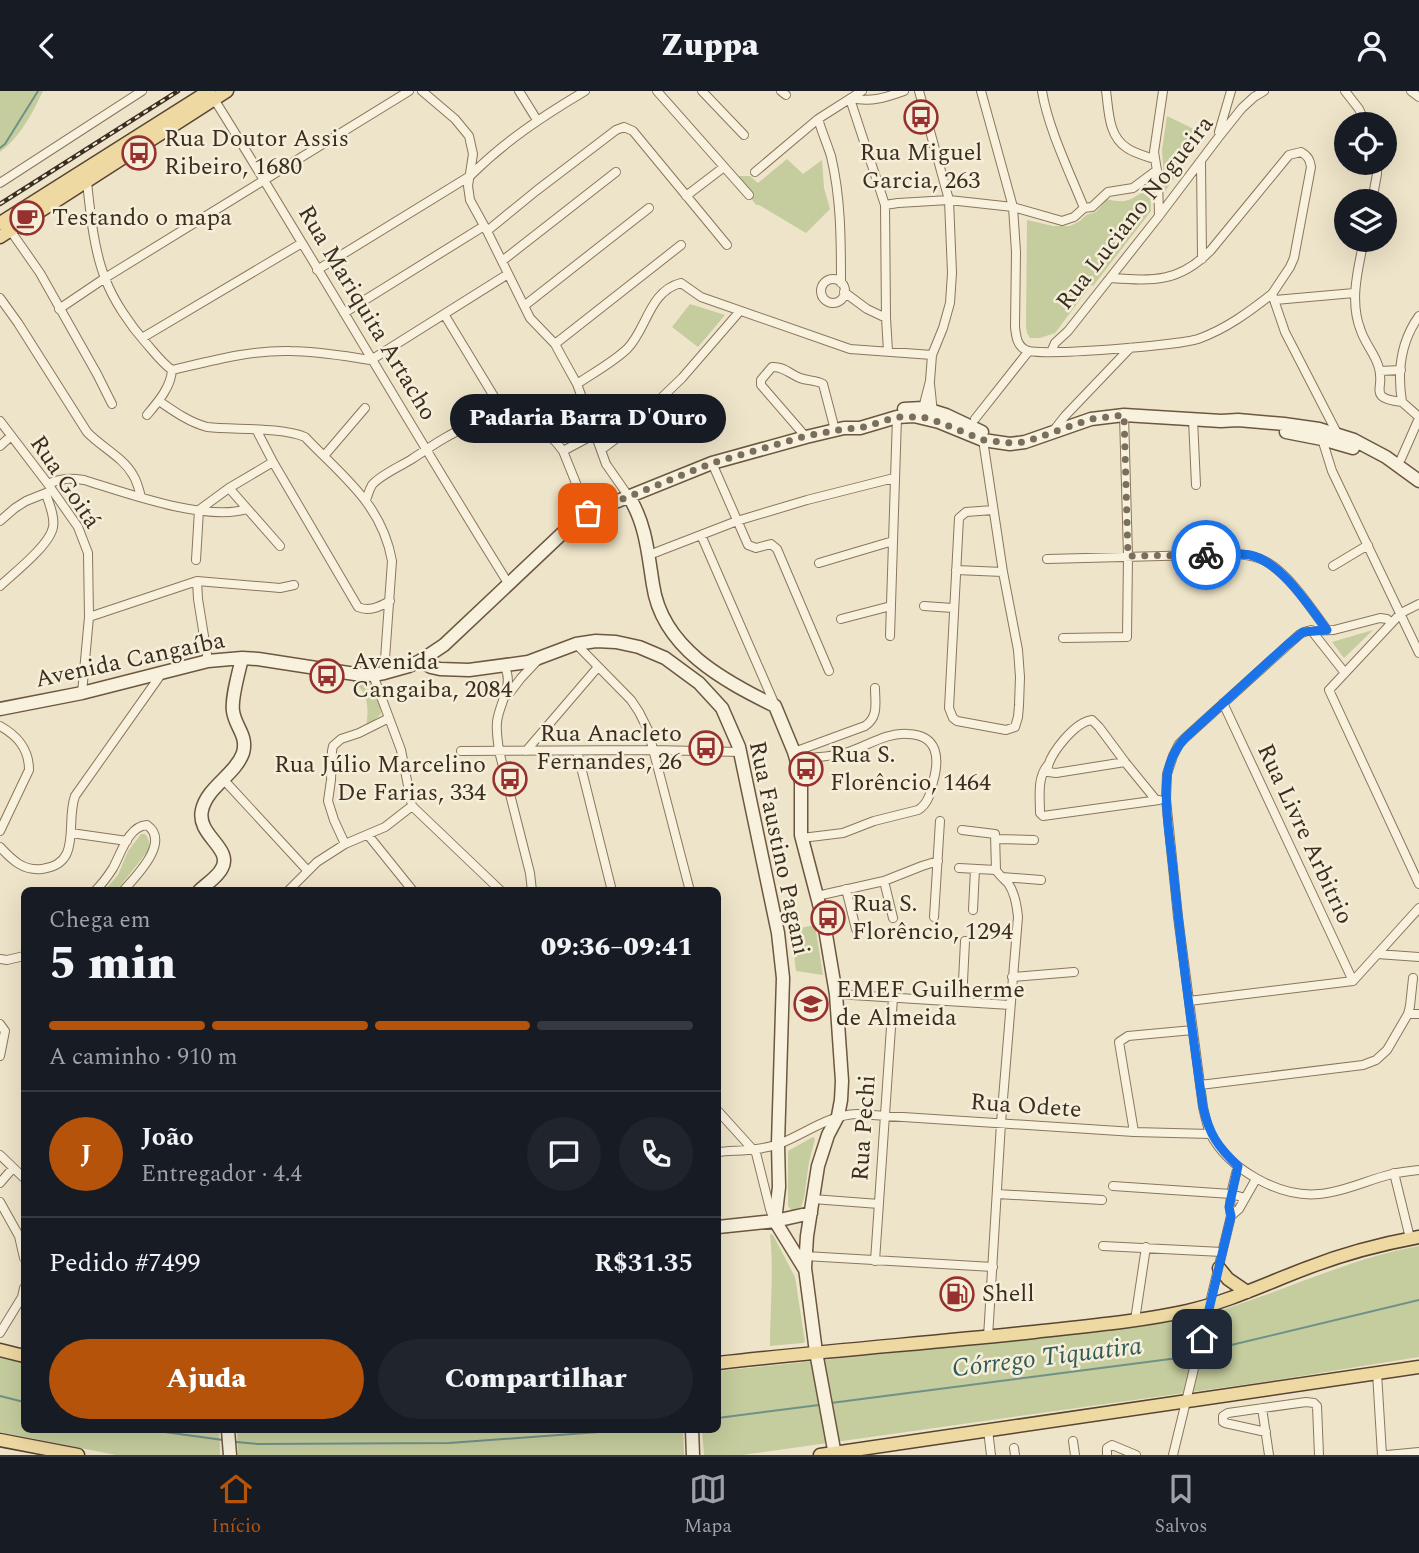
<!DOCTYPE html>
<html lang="pt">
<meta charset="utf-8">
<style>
:root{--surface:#171b24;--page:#20242c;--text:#f1f3f6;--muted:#9ea1a6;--line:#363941;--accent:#b45309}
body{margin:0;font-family:Spectral,serif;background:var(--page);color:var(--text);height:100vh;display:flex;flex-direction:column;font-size:26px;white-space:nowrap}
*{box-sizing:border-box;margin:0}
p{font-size:23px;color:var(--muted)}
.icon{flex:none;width:38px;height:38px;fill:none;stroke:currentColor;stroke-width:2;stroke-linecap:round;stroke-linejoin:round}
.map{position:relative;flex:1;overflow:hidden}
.panel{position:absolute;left:21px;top:796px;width:700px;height:546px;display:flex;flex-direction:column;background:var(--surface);border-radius:10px;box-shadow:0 7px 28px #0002}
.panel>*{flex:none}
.controls{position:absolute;left:1334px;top:21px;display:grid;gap:14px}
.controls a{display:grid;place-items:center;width:63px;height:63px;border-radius:50%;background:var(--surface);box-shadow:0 7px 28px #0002;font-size:35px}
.pin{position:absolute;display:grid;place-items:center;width:60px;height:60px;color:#fff;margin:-30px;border-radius:14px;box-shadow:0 4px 10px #0006}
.courier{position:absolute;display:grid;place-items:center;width:70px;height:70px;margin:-35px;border:5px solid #1a73e8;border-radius:50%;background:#fff;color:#222;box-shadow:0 2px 9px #0007}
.bubble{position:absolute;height:49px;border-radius:24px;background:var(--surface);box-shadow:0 7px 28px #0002;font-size:23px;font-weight:800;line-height:49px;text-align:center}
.summary em{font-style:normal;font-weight:800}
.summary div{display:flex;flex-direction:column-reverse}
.summary{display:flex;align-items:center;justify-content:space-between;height:119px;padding:0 28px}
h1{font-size:46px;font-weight:800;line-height:52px}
.bar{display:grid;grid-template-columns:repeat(4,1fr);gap:10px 7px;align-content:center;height:84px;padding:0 28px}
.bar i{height:9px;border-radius:5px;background:var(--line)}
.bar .current{background:var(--accent)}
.bar p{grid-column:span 4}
.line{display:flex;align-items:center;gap:18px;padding:0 28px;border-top:2px solid var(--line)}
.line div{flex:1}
.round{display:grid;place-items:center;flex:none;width:74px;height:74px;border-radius:37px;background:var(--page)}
.action{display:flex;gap:14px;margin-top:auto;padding:14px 28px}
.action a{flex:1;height:80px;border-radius:42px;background:var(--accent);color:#fff;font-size:28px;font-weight:800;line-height:80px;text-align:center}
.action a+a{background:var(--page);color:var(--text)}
header{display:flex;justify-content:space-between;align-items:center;height:91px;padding:0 28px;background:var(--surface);font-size:32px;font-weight:800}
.tab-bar{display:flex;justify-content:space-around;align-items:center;height:98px;border-top:2px solid var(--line);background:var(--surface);font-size:19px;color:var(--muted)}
.tab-bar a{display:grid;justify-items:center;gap:4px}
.tab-bar .current{color:var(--accent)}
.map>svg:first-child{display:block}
.green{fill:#c5cc9d}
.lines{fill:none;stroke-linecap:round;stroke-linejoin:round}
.stream{stroke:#709189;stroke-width:2}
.street-casing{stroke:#8a765e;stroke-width:10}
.secondary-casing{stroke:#6c5741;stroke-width:15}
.primary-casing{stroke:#584432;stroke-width:15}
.street{stroke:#f8f1dd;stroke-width:8}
.secondary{stroke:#f8f1dd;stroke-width:12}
.primary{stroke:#efd9a3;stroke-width:12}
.rail-casing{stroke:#3b2e21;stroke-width:4.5}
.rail{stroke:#f5eed9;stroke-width:2;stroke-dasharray:5;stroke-linecap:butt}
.done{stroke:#7a6e5c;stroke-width:7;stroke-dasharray:0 12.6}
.route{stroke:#1a73e8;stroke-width:9}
.labels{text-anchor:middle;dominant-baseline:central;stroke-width:5;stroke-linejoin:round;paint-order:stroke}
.poi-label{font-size:24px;fill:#3b2e21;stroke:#f5eed9;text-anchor:start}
.street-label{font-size:24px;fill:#3b2e21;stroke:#f5eed9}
.water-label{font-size:26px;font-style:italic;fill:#315a58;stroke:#f5eed9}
</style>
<header><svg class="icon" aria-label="back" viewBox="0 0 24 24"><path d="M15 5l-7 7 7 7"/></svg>Zuppa<svg class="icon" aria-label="person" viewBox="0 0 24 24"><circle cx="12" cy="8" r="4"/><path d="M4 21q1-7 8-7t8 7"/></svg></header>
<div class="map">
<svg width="1419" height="1364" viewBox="0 0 1419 1364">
<rect width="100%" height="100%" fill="#eee4c9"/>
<path class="green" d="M0 0H43C32 23 20 46 0 61Z
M1167 25 1206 44 1165 100 1162 59Z
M787 68 803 83 822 69 824 97 830 118 806 142 759 114H756L735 85H750L758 92Z
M1150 94 1151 120 1093 195 1091 194 1055 242 1040 247H1030L1027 242 1026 236 1027 129 1053 135H1070L1080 130 1086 124 1096 121 1107 108C1129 114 1134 107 1150 94Z
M690 213 725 224 698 256 672 236Z
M1373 539 1344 567 1332 551Z
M351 589 371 590 380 612 381 623 366 637C369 616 369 601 351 589Z
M141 743H145C149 747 151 755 148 760L116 800H104L118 784 128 760Z
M815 834 823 884 796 880 791 839Z
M813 1046 815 1048 809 1071 804 1107 801 1116 792 1120 788 1115V1060Z
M770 1143 773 1144 795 1186 805 1251 802 1252 770 1255C770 1218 774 1180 770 1143Z
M1419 1155V1266L1263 1291 742 1364H704L702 1339H718V1280L1138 1236C1168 1231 1198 1227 1228 1217 1290 1197 1355 1166 1419 1155Z
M0 1267 24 1272V1339H219L220 1364H116L0 1341Z
M237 1339H683L684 1364H238Z"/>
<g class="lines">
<path class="stream" d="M0 57 5 53 38 0
M1202 1261 1419 1209
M0 1305 24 1311
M831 1312 1178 1267 1193 1263
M718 1327 819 1314
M150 1339 223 1349
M236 1351 258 1353 449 1352 626 1339"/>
<defs>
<path id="street" d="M422 0 455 28 469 45 473 63 468 95 470 109 487 140 530 227 555 253 562 266 577 293 606 373 629 406
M519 0 537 29
M657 0 749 104
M702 0 744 44
M781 0 786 4
M919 0 949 109 952 182 950 212 943 237 932 264 930 290 922 321
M981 0 1013 116 1016 161 1015 236C1016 245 1017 255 1026 259 1039 266 1180 254 1198 248 1226 238 1249 221 1272 203
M1042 0C1048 37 1070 82 1084 117
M1106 0C1109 20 1108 45 1127 57 1134 62 1145 65 1154 68
M1345 0 1359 18 1366 33
M1411 0 1419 6
M852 7C870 12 887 6 904 0
M214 8C314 168 408 332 508 492
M850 8 885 114 886 227 888 260
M818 28C822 41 827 53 831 65 841 107 841 149 841 192
M1219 41 1231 0
M1201 70 1202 168
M755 81 818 28 862 0
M87 91C90 120 94 160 105 187 113 209 130 234 146 252 154 261 162 272 172 279 211 270 250 259 290 260 317 260 344 265 371 269
M0 92 142 0
M686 105 724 76
M1372 110 1377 83V72
M885 114 898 112 949 109 1013 116 1062 130 1074 126 1084 117 1092 116 1108 101 1133 97 1157 79
M1159 125 1158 86 1154 61 1163 0
M10 139 40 182 97 283 112 313
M487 140 536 100 616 39 624 36 633 40 727 154
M1364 149C1358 178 1349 211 1361 240 1365 252 1374 262 1378 274 1387 297 1365 307 1402 311 1397 280 1401 250 1419 225
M502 170 616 81
M317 179 470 85C505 50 543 25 585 0
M1110 187C1153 190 1179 192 1211 159L1289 64 1301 61C1308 65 1310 69 1311 76L1294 167 1290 176 1272 203 1285 241 1338 344
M821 200a12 12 0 1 1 24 0a12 12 0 1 1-24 0Z
M844 201 867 218 886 227
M0 207 18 232 87 341C101 356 123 366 133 384 137 390 139 398 141 406
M1275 209 1354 202
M524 215 649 117
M59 218 105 187 409 0
M344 222 484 135
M444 223 507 327
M142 247 302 152
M555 253 681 154
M1051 261 1055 252 1068 240 1159 125 1218 47 1242 17 1254 6 1264 0
M371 269 508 183
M1380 280 1401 279
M577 293C593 282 612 272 627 258 647 238 649 200 681 192L701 206 850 258 932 264
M930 293 933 322
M159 310C175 321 189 331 207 336 235 339 281 336 305 346 343 386 382 413 392 470L384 582
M1402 311 1419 326
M147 324C158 311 171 296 172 279
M975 328 1028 261
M1193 328 1196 394
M0 330 48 393 78 436 88 462 89 526 82 602
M1054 339 1065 325 1130 257
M257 340 273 371 358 516C369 521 379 516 390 510
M806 346 761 294V289L772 276C783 275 790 283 800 287 808 290 816 289 823 293L835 339
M1322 348 1332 380 1419 562
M983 349 1003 481 1018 559 1020 586 1019 614 1018 626 1015 636 1006 639 957 630 953 627 949 617 959 427 966 421 993 419
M0 355 11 345
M601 359 630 337 682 287 740 220
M563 360 595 343
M324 365 365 317
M1401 368 1419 327
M712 372 748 454 756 457 771 453 777 458 829 580
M48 393C61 387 70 387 84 389 126 402 206 431 247 418
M229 397 280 455
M366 409C368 404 369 399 372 394 380 384 401 375 412 368 447 345 488 315 530 333 544 339 555 348 563 360L588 422
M199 419 229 397 273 371
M0 430 15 417 26 410 51 400
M701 444 775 614
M649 464 737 430 807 409 894 387
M1047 468 1238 463C1247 464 1256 465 1265 470 1289 483 1311 517 1327 539
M196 469 199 419
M819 472 893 450
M1333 475 1368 454
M956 479 1003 481
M197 490 198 508 208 570
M0 495C14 482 50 454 53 436 55 426 49 412 46 403
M1419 513 1401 522 1329 599 1419 793
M924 515 953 517
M89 526 197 490 269 496 280 497 294 494
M841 528 891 515
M1391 532 1387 528 1380 527 1334 539 1307 540 1300 543 1185 647 1179 653 1173 665 1167 683 1166 708 1178 826 1203 1016C1205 1025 1207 1034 1210 1042 1228 1078 1280 1107 1319 1103 1344 1101 1367 1089 1392 1083 1401 1081 1410 1080 1419 1079
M1311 539 1345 582
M890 545 897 326
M1063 547 1127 546 1128 465 1124 324
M576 553 631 609 639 621 648 639 690 800
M504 575C515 593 499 612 497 631 496 641 498 650 499 660L530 782 532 800
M373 584 401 659 412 715
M508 604 521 587 536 571
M1223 612 1353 890
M0 635C18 645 29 658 29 679L0 740
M461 660 654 659 740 661
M526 660 598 576
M577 660 612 800
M794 661 865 635C879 626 875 611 875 597
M796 669C812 666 830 666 845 662 866 656 886 641 908 643 938 644 940 667 933 691 931 701 928 713 918 719L874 730 843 742 802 747
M1125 671 1056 682 1048 681 1047 679C1050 662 1075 631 1092 629L1099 636 1125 671 1156 709
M1047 675C1037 688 1040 706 1040 722L1043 725 1159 709
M223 688 307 779
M412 715 501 800
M962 739 995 743 996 779C999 784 1004 788 1008 792 1015 802 1017 815 1018 826L1001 1032 988 1246
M71 742 127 750
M368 744 413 800
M997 748 1034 749
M345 753 334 729 328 710 331 689 332 660 333 655 341 648 359 642 389 627
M0 756C12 769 23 780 42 778 83 773 65 732 75 705L162 582
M959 777 996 779
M1002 786 1041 789
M884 790 893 827
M846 798 856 838
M95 800C102 793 108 785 113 777 121 763 128 735 147 734 171 751 136 785 123 800
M288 800 317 771 345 753 385 736 412 715
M817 805 884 790 922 775 938 770
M973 819 975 778
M934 826 940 730
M1377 863 1419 866
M0 868 7 869 24 865
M1012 886 1074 881
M836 903 1010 914
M1189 910 1353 890 1419 817
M962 911 965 850
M1408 923H1419
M0 933 5 940 0 965
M1200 994 1363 974 1376 969 1387 959 1408 923 1410 915 1413 887
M718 1020 756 1062 770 1118 773 1126
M1134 1041 1119 951 1128 945 1193 939
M718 1061C738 1059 760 1060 779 1053 805 1043 828 1024 857 1023L1134 1041 1211 1043
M0 1064 24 1087
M1394 1082 1410 1147
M0 1092 13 1077
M1113 1095 1231 1103 1245 1107
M997 1103 1102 1109
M813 1108 879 1113
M0 1111 19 1145 24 1167
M1231 1125 1239 1118 1256 1088
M1103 1155 1222 1161
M805 1165 993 1176
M875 1170 893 907
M1135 1229 1146 1156
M0 1242 22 1206 24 1197
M1377 1282 1382 1364
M1262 1317 1269 1364
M988 1339 991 1364
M1266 1341 1225 1332 1223 1331V1325L1228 1322 1306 1311 1314 1312 1317 1315 1319 1364
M1073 1350 1075 1364
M1014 1357 1015 1364
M1107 1364V1357L1112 1354 1136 1364
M1173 1364 1231 1125C1228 1108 1234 1091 1238 1075
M1387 1364 1419 1361"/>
<path id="secondary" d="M904 318 923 317 946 324 982 341
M1286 341 1322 348 1353 357
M629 406C646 433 648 463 653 494 662 557 724 590 775 615L794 661 799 678 801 691V744L824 832 836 903 842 990 841 1009 838 1025 828 1044 818 1075 807 1145 805 1177 816 1261 835 1364
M420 570 431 576 440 578 469 579 528 571 576 553 596 550 616 551 639 556 665 567 699 592 722 617 739 656 778 842 783 887 778 1053 779 1096 775 1130 804 1177
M0 618 82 602 208 570 242 567 258 568 355 583 373 584 384 582 409 575 420 570 444 554 569 436 588 422 712 372 806 346 844 337H860L897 326 914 325 939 331 983 349 1010 353 1025 351 1091 328 1124 324 1221 330 1238 329 1284 333 1319 338 1354 349 1386 366 1419 390
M199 800C206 793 218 786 222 777 233 757 196 744 202 719 207 696 235 684 243 662 248 644 235 636 233 620 231 607 239 581 242 567
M718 1136 775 1130 811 1122
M228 1339 230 1364
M692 1339 693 1364"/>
<path id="primary" d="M0 132 209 0
M0 146 227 0
M1219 1177 1228 1188 1247 1201
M0 1259 24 1265
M718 1272C823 1260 929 1252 1034 1241 1085 1235 1137 1231 1187 1220 1228 1211 1267 1192 1307 1177 1343 1163 1381 1153 1419 1146
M0 1349 78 1364
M820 1364 1419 1276"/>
</defs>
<use href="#street" class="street-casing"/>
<use href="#secondary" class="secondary-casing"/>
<use href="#primary" class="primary-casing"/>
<use href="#street" class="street"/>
<use href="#secondary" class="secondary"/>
<use href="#primary" class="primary"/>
<defs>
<path id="rail" d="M0 113 178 0"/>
</defs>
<use href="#rail" class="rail-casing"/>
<use href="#rail" class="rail"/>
</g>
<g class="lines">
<path class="done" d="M588 422 712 372 806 345 844 338 860 337 897 326H922L939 331 983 349 1010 352 1025 351 1091 328 1124 324 1128 465 1206 464"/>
<path class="route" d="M1202 1248 1231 1125 1229 1116 1238 1075C1218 1056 1209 1043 1203 1016 1192 940 1182 864 1174 787 1171 754 1164 719 1167 685 1169 671 1175 658 1185 647L1287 554 1303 541 1327 539C1309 515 1281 471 1250 464 1235 462 1220 463 1206 464"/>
</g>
<defs>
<symbol id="bus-ring" viewBox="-11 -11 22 22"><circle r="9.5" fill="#f5eed9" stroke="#973130" stroke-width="1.5"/><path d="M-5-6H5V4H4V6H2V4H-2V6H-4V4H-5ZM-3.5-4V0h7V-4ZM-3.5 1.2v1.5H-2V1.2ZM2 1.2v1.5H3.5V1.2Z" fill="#973130"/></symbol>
<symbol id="cafe-ring" viewBox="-11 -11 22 22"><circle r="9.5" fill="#f5eed9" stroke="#973130" stroke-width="1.5"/><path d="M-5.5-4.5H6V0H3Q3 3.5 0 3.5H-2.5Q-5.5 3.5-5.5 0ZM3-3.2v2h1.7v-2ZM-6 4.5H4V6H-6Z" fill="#973130"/></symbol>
<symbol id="school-ring" viewBox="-11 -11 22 22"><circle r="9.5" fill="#f5eed9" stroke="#973130" stroke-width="1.5"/><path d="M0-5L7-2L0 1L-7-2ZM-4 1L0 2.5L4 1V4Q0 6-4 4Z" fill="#973130"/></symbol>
<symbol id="fuel-ring" viewBox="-11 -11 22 22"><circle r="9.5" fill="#f5eed9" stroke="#973130" stroke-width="1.5"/><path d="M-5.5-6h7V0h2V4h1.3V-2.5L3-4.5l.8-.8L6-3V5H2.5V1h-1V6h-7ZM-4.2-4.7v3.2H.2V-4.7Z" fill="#973130"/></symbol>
</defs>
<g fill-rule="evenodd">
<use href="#bus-ring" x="902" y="7" width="38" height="38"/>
<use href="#bus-ring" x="120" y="43" width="38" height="38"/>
<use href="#cafe-ring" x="8" y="108" width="38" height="38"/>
<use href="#bus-ring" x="308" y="566" width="38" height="38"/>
<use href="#bus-ring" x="687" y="638" width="38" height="38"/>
<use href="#bus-ring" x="787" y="659" width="38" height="38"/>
<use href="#bus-ring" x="491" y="669" width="38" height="38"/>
<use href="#bus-ring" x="809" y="808" width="38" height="38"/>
<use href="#school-ring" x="792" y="894" width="38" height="38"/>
<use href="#fuel-ring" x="938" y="1184" width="38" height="38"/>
</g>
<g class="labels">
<g class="poi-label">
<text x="164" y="48">Rua Doutor Assis<tspan x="164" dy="28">Ribeiro, 1680</tspan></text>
<text x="921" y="62" text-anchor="middle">Rua Miguel<tspan x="921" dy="28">Garcia, 263</tspan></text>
<text x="52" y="127">Testando o mapa</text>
<text x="352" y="571">Avenida<tspan x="352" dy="28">Cangaiba, 2084</tspan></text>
<text x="682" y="643" text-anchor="end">Rua Anacleto<tspan x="682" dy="28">Fernandes, 26</tspan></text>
<text x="830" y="664">Rua S.<tspan x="830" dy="28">Florêncio, 1464</tspan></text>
<text x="486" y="674" text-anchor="end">Rua Júlio Marcelino<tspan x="486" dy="28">De Farias, 334</tspan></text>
<text x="852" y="813">Rua S.<tspan x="852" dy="28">Florêncio, 1294</tspan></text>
<text x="836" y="899">EMEF Guilherme<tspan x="836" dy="28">de Almeida</tspan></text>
<text x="982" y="1203">Shell</text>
</g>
<g class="street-label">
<text transform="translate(1135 122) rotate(-52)">Rua Luciano Nogueira</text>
<text transform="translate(367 222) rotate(59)">Rua Mariquita Artacho</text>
<text transform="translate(65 391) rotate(56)">Rua Goitá</text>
<text transform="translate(130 569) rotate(-12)">Avenida Cangaíba</text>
<text transform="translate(1305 743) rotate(65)">Rua Livre Arbitrio</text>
<text transform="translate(779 757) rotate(78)">Rua Faustino Pagani</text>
<text transform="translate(1026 1015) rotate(4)">Rua Odete</text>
<text transform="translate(864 1037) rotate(-86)">Rua Pechi</text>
</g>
<g class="water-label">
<text transform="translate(1047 1266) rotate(-7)">Córrego Tiquatira</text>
</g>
</g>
</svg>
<div class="controls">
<a><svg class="icon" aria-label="locate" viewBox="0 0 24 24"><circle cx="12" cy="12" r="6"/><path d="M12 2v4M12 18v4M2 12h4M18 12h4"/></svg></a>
<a><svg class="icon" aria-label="layers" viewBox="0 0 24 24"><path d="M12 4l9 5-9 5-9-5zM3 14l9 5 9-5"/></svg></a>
</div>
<div class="pin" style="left:588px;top:422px;background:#ea580c"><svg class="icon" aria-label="bag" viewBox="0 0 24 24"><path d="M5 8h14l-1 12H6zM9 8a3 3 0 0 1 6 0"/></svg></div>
<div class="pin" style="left:1202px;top:1248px;background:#1f2937"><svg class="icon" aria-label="home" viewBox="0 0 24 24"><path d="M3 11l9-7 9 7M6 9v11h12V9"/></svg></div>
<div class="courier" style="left:1206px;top:464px"><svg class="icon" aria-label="bike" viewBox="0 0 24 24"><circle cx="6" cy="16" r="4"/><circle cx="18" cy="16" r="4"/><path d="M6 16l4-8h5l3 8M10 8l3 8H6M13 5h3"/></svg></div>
<div class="bubble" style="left:450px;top:303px;width:276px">Padaria Barra D'Ouro</div>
<section class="panel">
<div class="summary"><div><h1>5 min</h1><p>Chega em</p></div><em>09:36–09:41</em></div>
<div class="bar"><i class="current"></i><i class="current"></i><i class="current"></i><i></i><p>A caminho · 910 m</p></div>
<div class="line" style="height:126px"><b class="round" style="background:var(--accent);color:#fff">J</b><div><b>João</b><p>Entregador · 4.4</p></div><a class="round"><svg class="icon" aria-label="chat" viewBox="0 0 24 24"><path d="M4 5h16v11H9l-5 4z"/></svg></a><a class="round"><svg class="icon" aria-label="phone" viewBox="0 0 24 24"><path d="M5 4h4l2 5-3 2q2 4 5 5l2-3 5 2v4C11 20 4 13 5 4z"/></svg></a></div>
<div class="line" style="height:91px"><div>Pedido #7499</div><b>R$31.35</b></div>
<div class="action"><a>Ajuda</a><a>Compartilhar</a></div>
</section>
</div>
<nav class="tab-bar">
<a class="current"><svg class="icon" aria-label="home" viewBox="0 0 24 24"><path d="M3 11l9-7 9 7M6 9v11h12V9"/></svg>Início</a>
<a><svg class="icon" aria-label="map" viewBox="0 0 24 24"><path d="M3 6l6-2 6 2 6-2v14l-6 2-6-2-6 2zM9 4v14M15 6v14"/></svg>Mapa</a>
<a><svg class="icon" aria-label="saved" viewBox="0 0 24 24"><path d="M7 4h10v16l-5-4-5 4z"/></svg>Salvos</a>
</nav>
